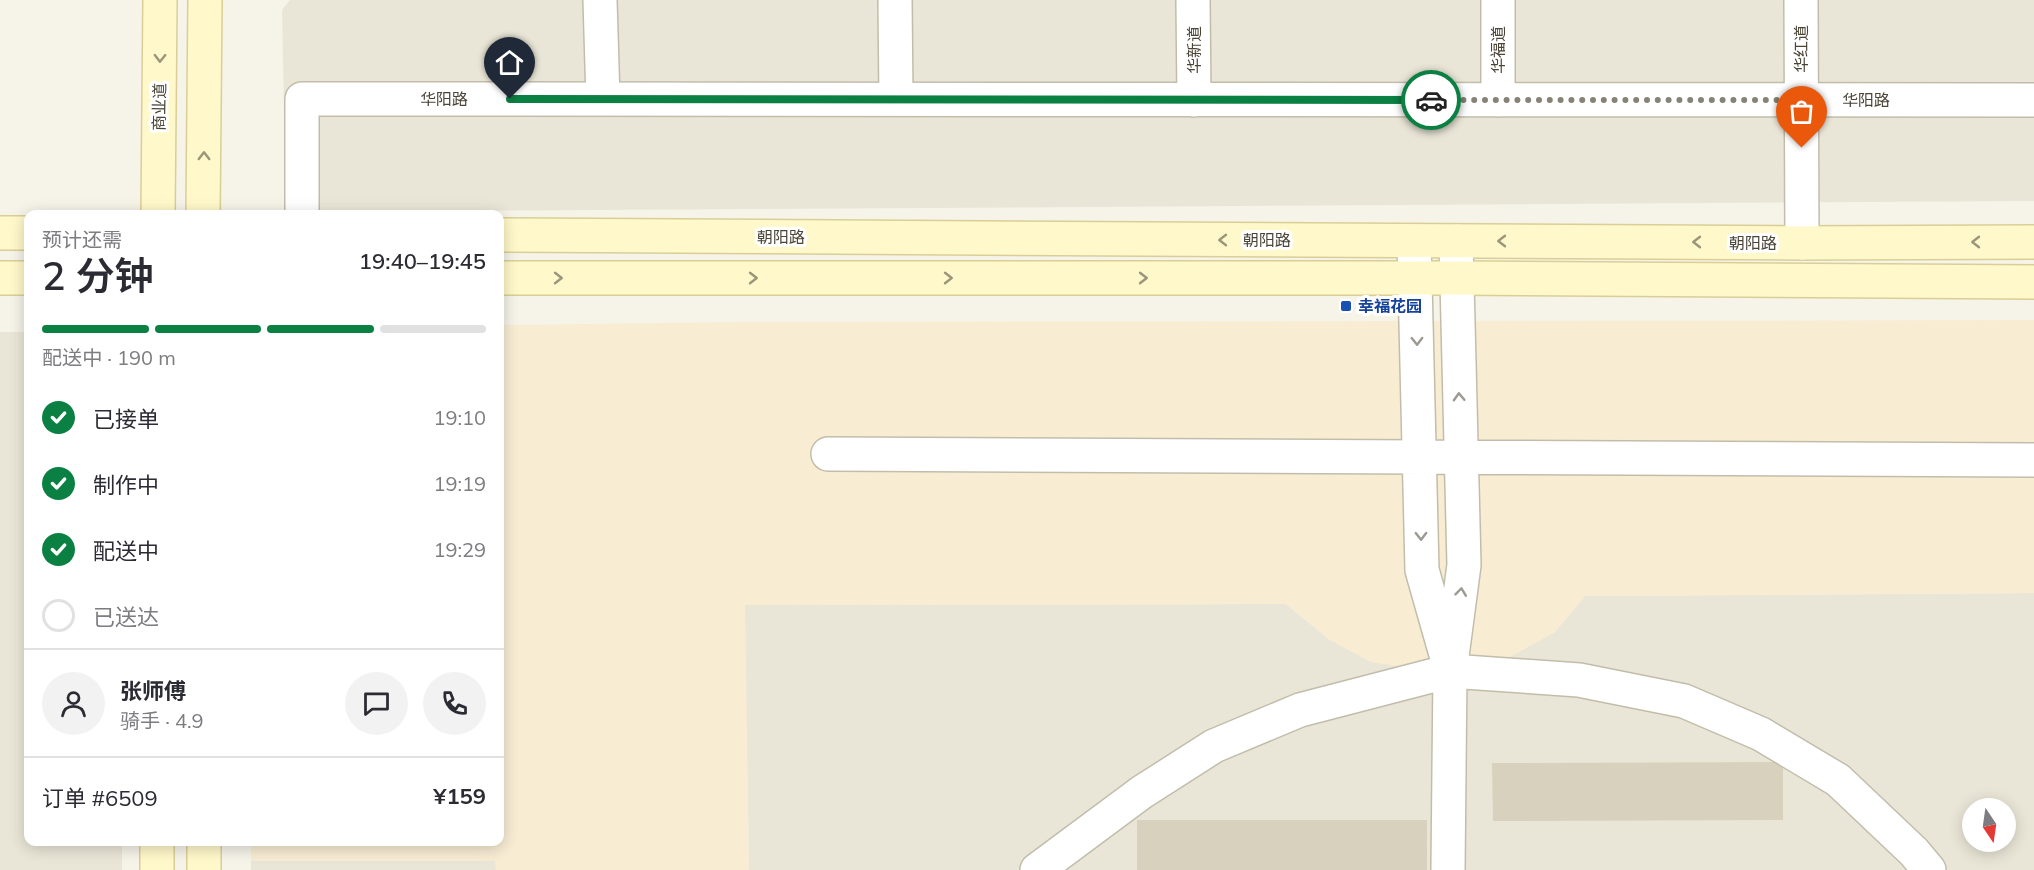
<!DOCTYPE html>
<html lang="zh">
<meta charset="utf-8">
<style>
:root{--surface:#fff;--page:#f2f2f3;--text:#2b2b33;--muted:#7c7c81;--line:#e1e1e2;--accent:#0b8043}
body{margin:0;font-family:Mulish,"Noto Sans SC",sans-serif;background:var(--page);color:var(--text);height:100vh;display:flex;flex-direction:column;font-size:22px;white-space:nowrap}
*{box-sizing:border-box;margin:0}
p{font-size:20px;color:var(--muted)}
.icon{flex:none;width:33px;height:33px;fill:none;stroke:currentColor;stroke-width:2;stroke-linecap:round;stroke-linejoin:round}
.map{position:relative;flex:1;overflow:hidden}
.drawer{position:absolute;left:24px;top:210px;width:480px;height:636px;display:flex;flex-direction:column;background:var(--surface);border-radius:12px;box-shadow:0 3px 15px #0003}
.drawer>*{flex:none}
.needle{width:39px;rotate:167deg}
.controls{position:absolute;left:1962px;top:798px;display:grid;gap:12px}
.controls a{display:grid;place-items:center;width:54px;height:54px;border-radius:50%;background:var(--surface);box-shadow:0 3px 15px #0003;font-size:30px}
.pin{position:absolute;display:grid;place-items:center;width:51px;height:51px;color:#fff;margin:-62px -26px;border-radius:50% 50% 50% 0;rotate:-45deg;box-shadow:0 0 6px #0007}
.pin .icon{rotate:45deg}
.courier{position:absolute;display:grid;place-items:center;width:60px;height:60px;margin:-30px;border:4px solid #0b8043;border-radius:50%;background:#fff;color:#222;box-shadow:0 2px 8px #0007}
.head em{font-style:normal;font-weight:600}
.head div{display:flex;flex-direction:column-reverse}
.head{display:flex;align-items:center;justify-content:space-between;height:102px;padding:0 18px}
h1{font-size:39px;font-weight:600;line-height:45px}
.bar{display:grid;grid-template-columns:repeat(4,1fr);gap:9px 6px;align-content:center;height:72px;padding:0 18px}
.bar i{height:8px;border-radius:4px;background:var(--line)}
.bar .active{background:var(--accent)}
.bar p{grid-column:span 4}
.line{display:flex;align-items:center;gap:15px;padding:0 18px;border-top:2px solid var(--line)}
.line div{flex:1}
.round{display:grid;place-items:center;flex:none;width:63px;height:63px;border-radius:32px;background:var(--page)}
ol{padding:0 18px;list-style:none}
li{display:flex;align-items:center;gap:18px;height:66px}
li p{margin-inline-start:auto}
li .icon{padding:6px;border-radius:50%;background:var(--accent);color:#fff;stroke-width:4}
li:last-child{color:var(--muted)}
li i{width:33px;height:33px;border:3px solid var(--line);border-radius:50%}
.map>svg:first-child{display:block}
.residential{fill:#eae6d7;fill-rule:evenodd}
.commercial{fill:#f8edd3}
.building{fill:#d8d1bd}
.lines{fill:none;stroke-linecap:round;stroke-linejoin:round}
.street-casing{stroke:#c2bdab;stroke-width:36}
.secondary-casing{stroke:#d9cf96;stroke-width:36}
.street{stroke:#fff;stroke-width:33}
.secondary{stroke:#fff8ca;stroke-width:33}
.oneway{stroke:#9b9679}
.oneway2{stroke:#9b9991}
.done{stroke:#868275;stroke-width:6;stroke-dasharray:0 10.8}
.route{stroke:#0b8043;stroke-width:8}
.transit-dot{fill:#1a4fb4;stroke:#fff;stroke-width:2}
.labels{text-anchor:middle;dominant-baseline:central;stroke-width:6;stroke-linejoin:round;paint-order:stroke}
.street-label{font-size:16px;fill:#4a4537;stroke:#fff}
.transit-label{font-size:16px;font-weight:bold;fill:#164399;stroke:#fff;text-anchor:start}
</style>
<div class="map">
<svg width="2034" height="870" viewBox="0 0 2034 870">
<rect width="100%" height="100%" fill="#f6f3e9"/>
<path class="residential" d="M290 0H2034V201L286 212 282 10Z
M0 332H28V842H122V870H0Z
M2034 593V870H749L744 605 1286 604 1330 640 1554 633 1585 596ZM1972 808H2006V842H1972Z
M251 861H496V870H251Z"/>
<path class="commercial" d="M2034 320V593L1585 596 1554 633 1508 658 1466 667 1409 668 1371 662 1330 640 1286 604 745 605 749 870H496L495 861H251V842H500V325L740 322Z"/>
<path class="building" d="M1783 762V820L1493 821 1492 763Z
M1137 820H1427V870H1137Z"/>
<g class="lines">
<defs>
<path id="street" d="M600 0 603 99
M895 0 896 99
M1193 0 1194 100
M1498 0V100
M1801 0 1802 243
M302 214V99L2034 100
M1414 241 1422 570 1447 658
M828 454 2034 460
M1037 870 1142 792 1214 746 1300 710 1450 671 1579 680 1684 701 1761 734 1838 780 1914 852 1929 870
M1448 870 1450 671 1464 565 1456 241"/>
<path id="secondary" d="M158 214 160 0
M203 214 205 0
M0 233H28
M500 235 1802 243 2034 242
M0 278H28
M500 278H1456L2034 282
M204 842V870
M157 870V842"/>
</defs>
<use href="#street" class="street-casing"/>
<use href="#secondary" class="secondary-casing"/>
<use href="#street" class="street"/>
<use href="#secondary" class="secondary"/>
</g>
<defs><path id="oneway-chevron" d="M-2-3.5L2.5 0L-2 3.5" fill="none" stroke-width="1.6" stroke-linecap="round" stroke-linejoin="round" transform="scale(1.5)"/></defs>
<g class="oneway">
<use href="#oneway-chevron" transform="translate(160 58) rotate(91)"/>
<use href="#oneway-chevron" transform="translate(204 156) rotate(-90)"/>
<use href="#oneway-chevron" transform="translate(1223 240) rotate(-180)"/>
<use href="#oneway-chevron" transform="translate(1502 241) rotate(-180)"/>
<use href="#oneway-chevron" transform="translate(1697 242) rotate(-180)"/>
<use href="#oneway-chevron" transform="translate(1976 242) rotate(180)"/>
<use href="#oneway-chevron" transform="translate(558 278)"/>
<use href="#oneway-chevron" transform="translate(753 278)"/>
<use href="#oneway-chevron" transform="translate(948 278)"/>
<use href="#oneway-chevron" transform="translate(1143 278)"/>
</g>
<g class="oneway2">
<use href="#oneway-chevron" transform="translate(1417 341) rotate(89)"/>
<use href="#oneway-chevron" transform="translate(1459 397) rotate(-92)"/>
<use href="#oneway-chevron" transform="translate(1421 536) rotate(89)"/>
<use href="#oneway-chevron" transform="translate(1461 592) rotate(-83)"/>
</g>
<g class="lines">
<path class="done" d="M1431 100H1801L1802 148"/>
<path class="route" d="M510 99 1431 100"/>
</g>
<rect class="transit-dot" x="1340" y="300" width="12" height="12" rx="3"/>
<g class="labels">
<g class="street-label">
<text transform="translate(1801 49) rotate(-90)">华红道</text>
<text transform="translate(1194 50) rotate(-90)">华新道</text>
<text transform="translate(1498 50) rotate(-90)">华福道</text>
<text x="444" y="99">华阳路</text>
<text x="1866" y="100">华阳路</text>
<text transform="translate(159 107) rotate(-89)">商业道</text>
<text x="781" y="237">朝阳路</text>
<text x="1267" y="240">朝阳路</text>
<text x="1753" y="243">朝阳路</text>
</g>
<g class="transit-label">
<text x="1358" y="306">幸福花园</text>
</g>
</g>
</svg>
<div class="controls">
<a><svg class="needle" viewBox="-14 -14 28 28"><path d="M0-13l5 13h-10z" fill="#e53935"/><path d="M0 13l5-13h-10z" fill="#7c7c81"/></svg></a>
</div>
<div class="pin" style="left:1802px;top:148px;background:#ea580c"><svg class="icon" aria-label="bag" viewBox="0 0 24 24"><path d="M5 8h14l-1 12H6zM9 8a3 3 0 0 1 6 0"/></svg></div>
<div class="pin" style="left:510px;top:99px;background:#1f2937"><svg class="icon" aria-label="home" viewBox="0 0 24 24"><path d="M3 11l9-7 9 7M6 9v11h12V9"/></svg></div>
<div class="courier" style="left:1431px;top:100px"><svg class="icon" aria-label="car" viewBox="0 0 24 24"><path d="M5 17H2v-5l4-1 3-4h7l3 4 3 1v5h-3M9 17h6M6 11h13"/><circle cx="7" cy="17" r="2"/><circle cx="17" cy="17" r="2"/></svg></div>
<section class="drawer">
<div class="head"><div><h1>2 分钟</h1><p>预计还需</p></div><em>19:40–19:45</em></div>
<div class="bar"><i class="active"></i><i class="active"></i><i class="active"></i><i></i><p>配送中 · 190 m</p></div>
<ol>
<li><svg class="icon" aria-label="check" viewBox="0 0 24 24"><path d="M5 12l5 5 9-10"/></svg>已接单<p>19:10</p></li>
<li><svg class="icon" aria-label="check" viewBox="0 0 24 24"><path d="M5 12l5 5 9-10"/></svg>制作中<p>19:19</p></li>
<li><svg class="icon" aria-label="check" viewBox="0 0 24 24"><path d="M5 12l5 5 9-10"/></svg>配送中<p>19:29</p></li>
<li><i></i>已送达</li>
</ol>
<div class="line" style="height:108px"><a class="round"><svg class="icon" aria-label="person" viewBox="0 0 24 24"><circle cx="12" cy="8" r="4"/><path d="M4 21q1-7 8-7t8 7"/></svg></a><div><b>张师傅</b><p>骑手 · 4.9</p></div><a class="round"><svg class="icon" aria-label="chat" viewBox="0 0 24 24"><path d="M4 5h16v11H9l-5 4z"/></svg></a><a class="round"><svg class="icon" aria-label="phone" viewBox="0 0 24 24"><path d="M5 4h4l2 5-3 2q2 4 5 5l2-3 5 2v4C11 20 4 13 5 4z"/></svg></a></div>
<div class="line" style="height:78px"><div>订单 #6509</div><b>¥159</b></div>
</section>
</div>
